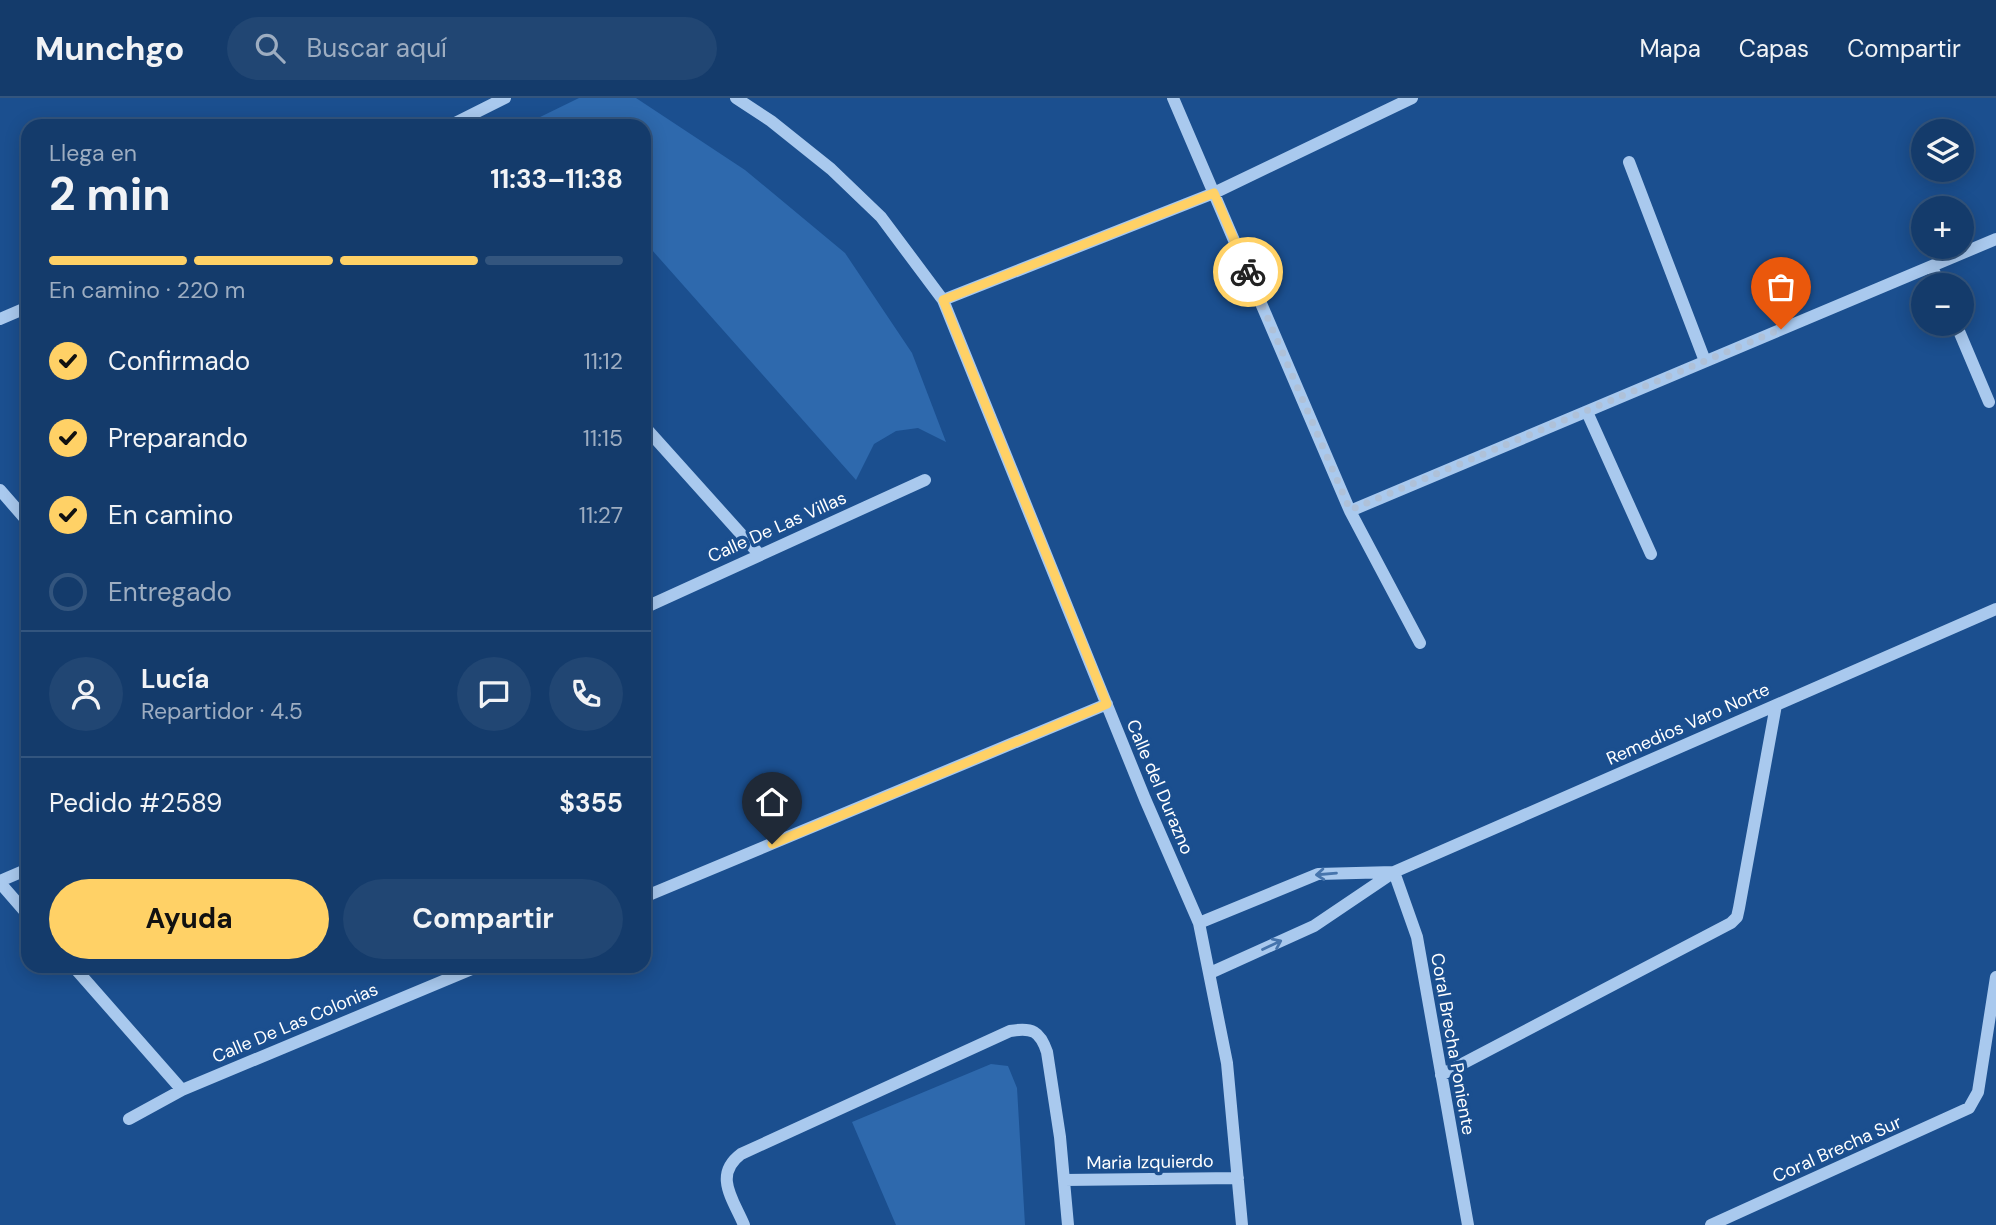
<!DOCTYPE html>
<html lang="es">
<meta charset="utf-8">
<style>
:root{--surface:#143b6b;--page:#214673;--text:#f1f3f6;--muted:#9dadc1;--line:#33557e;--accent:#ffd166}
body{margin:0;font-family:"DM Sans",sans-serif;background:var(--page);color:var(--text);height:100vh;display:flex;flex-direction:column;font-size:26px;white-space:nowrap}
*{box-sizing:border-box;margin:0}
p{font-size:23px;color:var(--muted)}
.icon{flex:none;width:38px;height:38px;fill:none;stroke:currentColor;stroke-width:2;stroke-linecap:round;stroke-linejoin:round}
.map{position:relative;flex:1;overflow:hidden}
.drawer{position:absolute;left:21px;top:21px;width:630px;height:854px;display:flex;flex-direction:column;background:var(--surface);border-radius:21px;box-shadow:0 4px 18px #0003,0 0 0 2px var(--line)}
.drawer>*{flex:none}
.buttons{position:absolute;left:1911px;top:21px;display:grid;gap:14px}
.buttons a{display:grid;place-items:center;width:63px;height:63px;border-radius:50%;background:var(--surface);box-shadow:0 4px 18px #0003,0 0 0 2px var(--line);font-size:35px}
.pin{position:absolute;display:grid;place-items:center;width:60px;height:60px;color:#fff;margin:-72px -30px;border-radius:50% 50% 50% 0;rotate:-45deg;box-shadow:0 0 7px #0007}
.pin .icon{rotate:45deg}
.courier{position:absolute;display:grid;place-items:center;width:70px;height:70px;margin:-35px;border:5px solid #ffd166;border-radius:50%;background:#fff;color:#222;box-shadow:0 2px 9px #0007}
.head em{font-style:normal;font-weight:700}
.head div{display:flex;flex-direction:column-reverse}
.head{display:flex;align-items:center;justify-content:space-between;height:119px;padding:0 28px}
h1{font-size:46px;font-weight:700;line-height:52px}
.bar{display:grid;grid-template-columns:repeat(4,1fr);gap:10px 7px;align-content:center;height:84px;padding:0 28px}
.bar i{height:9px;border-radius:5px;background:var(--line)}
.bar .selected{background:var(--accent)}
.bar p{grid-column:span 4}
.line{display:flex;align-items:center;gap:18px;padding:0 28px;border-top:2px solid var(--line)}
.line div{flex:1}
.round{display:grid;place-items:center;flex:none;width:74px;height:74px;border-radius:37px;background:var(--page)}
ol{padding:0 28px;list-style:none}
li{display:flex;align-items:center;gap:21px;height:77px}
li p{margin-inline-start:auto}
li .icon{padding:7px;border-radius:50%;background:var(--accent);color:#111;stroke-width:4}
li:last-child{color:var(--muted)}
li i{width:38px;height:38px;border:4px solid var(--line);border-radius:50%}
.action{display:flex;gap:14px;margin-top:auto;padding:14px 28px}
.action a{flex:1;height:80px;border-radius:42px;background:var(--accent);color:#111;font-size:28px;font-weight:700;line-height:80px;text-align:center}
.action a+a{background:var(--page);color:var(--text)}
header{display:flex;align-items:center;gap:42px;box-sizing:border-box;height:98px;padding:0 35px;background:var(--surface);border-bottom:2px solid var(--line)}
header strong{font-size:33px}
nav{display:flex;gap:38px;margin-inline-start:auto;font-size:24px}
.search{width:490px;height:63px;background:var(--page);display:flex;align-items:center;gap:18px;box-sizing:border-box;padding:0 24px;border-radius:38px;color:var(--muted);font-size:26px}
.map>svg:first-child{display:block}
.green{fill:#2e69ad}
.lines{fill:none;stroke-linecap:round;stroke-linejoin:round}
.minor{stroke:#a9c9ee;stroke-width:12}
.oneway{stroke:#4674ac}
.done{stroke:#afc1d8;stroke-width:7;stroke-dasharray:0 12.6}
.route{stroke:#ffd166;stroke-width:9}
.labels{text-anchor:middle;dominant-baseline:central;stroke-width:7;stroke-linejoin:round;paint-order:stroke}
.street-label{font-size:18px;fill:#fff;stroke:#1b4f8f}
</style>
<header>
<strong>Munchgo</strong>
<div class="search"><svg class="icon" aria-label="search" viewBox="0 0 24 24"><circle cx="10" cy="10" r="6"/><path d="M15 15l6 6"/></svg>Buscar aquí</div>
<nav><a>Mapa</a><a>Capas</a><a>Compartir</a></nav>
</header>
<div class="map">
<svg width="1996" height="1127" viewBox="0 0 1996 1127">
<rect width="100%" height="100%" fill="#1b4f8f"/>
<path class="green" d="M579 0H636L745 72 845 155 912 255 946 344 918 330 896 333 874 346 856 382 644 143V28H542L536 21Z
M991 966 1008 968 1017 990 1025 1127H896L852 1024Z"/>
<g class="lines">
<path class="minor" d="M736 0 771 23 831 71 881 119 943 202 1145 701 1199 825 1227 965 1242 1127
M1173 0 1350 413 1420 545
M449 28 505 0
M1629 64 1705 263
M1932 169 1940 187
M943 202 1214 95 1412 0
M0 221 28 209
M1956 226 1989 304
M1587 314 1651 456
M644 328 759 456
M0 392 28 424
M1350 413 1996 141
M644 510 925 382
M1394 774 1417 839 1468 1127
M0 783 28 771
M0 785 28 817
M644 799 1107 606
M1199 825 1318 776 1394 774
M73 868 182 992
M1210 875 1314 828 1394 774 1996 511
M1441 977 1731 825 1737 819 1739 810 1776 607
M129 1021 182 992 479 868
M1064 1082 1238 1080
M744 1127C733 1101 713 1077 741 1056L1010 933C1032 929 1040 933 1047 954L1060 1039 1068 1127
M1711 1127 1969 1010 1978 994 1996 879"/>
</g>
<defs><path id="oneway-shaft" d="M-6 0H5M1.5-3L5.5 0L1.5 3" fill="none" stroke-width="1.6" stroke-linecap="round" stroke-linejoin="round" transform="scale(1.75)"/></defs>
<g class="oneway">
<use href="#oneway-shaft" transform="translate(1326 776) rotate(175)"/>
<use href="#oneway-shaft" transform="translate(1272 847) rotate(-25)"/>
</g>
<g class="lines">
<path class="done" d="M1248 174 1350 412 1781 231"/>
<path class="route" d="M772 746 1107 606 943 202 1214 95 1248 174"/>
</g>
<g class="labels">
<g class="street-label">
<text transform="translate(777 429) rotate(-24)">Calle De Las Villas</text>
<text transform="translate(1688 626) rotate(-24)">Remedios Varo Norte</text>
<text transform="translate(1160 689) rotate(67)">Calle del Durazno</text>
<text transform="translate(295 925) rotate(-23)">Calle De Las Colonias</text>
<text transform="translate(1453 946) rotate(80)">Coral Brecha Poniente</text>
<text transform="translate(1837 1051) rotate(-24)">Coral Brecha Sur</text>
<text transform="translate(1150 1064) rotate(-1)">Maria Izquierdo</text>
</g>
</g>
</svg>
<div class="buttons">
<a><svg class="icon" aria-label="layers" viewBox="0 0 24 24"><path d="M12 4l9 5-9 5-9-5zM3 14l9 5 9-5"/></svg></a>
<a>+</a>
<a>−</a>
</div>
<div class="pin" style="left:1781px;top:231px;background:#ea580c"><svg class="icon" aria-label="bag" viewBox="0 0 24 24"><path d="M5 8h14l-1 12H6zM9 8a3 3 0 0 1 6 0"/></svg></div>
<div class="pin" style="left:772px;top:746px;background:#1f2937"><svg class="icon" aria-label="home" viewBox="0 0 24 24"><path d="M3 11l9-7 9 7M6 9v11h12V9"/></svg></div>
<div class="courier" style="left:1248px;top:174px"><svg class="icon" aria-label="bike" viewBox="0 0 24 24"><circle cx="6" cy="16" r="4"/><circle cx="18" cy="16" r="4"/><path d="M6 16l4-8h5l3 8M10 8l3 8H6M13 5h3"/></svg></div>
<section class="drawer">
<div class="head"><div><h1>2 min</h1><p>Llega en</p></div><em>11:33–11:38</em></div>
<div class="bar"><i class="selected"></i><i class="selected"></i><i class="selected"></i><i></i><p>En camino · 220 m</p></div>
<ol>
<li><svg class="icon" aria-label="check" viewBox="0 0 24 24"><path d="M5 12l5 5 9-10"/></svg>Confirmado<p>11:12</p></li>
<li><svg class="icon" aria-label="check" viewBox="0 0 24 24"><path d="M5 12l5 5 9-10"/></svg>Preparando<p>11:15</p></li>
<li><svg class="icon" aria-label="check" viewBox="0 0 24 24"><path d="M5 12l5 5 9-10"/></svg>En camino<p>11:27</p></li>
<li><i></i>Entregado</li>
</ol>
<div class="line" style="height:126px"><a class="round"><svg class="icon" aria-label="person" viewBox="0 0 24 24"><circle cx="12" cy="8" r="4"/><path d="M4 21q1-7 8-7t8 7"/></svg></a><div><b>Lucía</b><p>Repartidor · 4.5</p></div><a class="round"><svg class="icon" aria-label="chat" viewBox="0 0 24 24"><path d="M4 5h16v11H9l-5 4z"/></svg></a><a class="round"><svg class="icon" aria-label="phone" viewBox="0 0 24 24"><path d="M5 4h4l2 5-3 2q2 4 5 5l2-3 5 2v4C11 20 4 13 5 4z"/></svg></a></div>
<div class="line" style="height:91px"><div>Pedido #2589</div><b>$355</b></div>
<div class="action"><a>Ayuda</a><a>Compartir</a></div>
</section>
</div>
